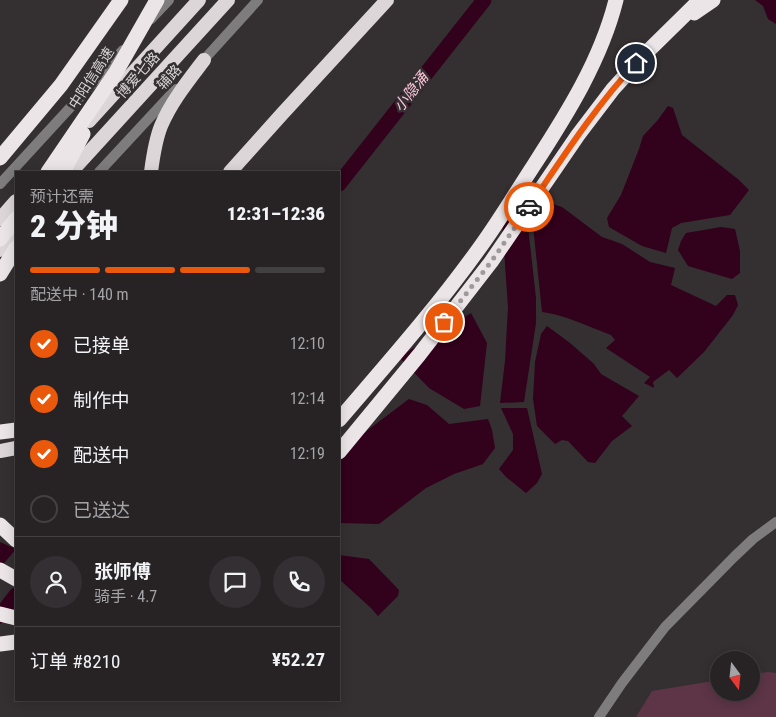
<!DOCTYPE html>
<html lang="zh">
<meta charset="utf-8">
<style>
:root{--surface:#272325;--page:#332f32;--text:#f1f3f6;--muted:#a4a4a7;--line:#434042;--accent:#ea580c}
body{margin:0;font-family:"Roboto Condensed","Noto Sans SC",sans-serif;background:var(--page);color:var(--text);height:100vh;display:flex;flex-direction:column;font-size:19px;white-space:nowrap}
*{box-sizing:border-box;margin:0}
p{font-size:16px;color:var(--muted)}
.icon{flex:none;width:28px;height:28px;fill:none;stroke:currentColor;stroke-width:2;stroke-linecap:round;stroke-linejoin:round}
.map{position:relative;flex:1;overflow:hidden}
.details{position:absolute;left:15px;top:171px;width:325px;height:530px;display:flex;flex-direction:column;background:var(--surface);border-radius:0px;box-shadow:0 2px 12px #0003,0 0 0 1px var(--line)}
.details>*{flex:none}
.needle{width:32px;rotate:165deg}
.buttons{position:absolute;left:710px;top:651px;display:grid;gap:10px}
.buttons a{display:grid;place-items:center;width:50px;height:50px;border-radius:50%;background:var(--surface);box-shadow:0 2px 12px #0003,0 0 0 1px var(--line);font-size:25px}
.pin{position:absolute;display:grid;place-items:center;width:42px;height:42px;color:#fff;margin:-21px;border:2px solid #fff;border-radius:50%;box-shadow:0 1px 5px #0007}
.courier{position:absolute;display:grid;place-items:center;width:50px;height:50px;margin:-25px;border:4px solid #ea580c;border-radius:50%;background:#fff;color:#222;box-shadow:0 1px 6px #0007}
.overview em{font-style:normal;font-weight:800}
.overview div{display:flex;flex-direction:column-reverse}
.overview{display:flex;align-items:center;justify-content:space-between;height:85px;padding:0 15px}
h1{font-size:32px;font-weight:800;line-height:38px}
.bar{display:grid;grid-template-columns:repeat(4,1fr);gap:8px 5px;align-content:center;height:60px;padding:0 15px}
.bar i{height:6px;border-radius:4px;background:var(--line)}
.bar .current{background:var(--accent)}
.bar p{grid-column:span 4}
.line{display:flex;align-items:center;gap:12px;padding:0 15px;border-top:1px solid var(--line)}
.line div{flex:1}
.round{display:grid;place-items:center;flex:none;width:52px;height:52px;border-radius:26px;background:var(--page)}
ol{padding:0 15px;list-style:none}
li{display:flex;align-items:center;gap:15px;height:55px}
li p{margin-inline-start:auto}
li .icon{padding:5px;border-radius:50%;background:var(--accent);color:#fff;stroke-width:4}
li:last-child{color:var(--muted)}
li i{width:28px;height:28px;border:2px solid var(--line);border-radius:50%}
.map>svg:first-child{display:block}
.green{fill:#5d3546}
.water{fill:#32011b}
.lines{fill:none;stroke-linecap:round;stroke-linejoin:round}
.river{stroke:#32011b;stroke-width:15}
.minor{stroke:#7f7c7d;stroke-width:10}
.tertiary{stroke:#7f7c7d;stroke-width:10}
.trunk{stroke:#dcd6d8;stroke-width:14}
.motorway{stroke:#ece5e8;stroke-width:15}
.motorway-bridge{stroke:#ece5e8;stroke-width:15}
.done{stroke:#9e9a9c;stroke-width:5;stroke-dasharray:0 9}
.route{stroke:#ea580c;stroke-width:6}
.labels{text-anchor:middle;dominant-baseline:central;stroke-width:5;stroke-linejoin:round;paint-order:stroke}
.street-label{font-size:14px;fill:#d7d4d5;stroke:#342f31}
.water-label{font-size:15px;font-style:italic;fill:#fcc4da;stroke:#342f31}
</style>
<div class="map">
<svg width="776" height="717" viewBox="0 0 776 717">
<rect width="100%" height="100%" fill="#342f31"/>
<path class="green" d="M768 672 776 673V717H636L652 691 719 680V692H751V674Z"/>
<path class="water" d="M755 0H776V24L768 19 763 6Z
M668 106 673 108 682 135 739 180 749 190 730 215 681 223 672 228 666 253 642 246 609 227 607 218 621 195 639 149 643 136 657 121Z
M530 197 562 207 602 237 622 244 650 262 675 268 671 285 716 306 727 295H735L738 305 733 315 704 352 677 378 669 370 653 382 654 388 644 383 650 377 606 348 615 340 611 335C589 327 566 315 542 312Z
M504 198 525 200 536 298V323L524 402 500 403 505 361 508 307 501 207Z
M721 227 735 229 740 251V273L732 279 688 266 678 250 681 241 686 233Z
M471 313 487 343 480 406 464 409 429 388 399 357Z
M547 326 570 343 594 364 601 374 639 396 622 416 632 426 612 441 595 463 588 462 568 441 562 440 555 444 537 426 533 399 535 362 541 334Z
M409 399 427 405 449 424 488 419 492 430 495 448 483 464 454 474 426 488 379 524 339 523V454L344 448Z
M501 408H527L542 474 537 483 526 493 506 477 499 469 513 450V434Z
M0 542 16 549 0 568Z
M339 555 369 559 399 590 398 596 378 616 371 608 339 579Z"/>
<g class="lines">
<path class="river" d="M339 184 484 0
M0 616 16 595"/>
<path class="minor" d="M599 717 622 683 665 627 734 557 753 539 776 522"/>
<path class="tertiary" d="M151 19 169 0
M200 64 258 0
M99 172 176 89
M0 184 123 50"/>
<path class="trunk" d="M89 121 199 0
M71 172 228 0
M151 172C153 157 155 141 161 126 171 102 188 81 204 60
M230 172 282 114 387 0
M0 219 16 201
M0 250 16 233
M0 451 16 448"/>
<path class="motorway" d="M694 13 713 0
M0 158 61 85 121 0
M0 239 16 219
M0 274 16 248
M339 420C386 365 435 310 478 250 498 223 515 194 534 165 567 114 601 60 616 0
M0 432 16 430
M339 452 419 355 491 262 578 135 613 89 644 55 700 0
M0 525 16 540
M0 570 16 579
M0 614 16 618
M0 644 16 642"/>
<path class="motorway-bridge" d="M48 172 116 72 157 0
M63 172 83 134"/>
</g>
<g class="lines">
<path class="done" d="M444 322 491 262 529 207"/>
<path class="route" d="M529 207C563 157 595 107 636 63"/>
</g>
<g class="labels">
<g class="street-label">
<text transform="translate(138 75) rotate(-48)">博爱七路</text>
<text transform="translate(169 77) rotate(-47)">辅路</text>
<text transform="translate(91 78) rotate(-57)">中阳信高速</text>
</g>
<g class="water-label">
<text transform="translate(411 92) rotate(-52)">小隐涌</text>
</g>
</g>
</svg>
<div class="buttons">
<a><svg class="needle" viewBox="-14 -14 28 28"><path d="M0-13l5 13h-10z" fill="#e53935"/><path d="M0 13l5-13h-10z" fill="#a4a4a7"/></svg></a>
</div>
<div class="pin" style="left:444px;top:322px;background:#ea580c"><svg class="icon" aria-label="bag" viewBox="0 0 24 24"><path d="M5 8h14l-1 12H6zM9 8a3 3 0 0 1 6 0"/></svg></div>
<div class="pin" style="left:636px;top:63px;background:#1f2937"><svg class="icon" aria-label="home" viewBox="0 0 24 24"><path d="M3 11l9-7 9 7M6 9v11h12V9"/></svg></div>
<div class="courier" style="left:529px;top:207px"><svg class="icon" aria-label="car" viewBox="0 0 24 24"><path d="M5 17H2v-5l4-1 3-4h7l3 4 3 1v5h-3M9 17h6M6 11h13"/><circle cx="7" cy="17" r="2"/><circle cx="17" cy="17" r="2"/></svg></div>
<section class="details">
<div class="overview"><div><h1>2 分钟</h1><p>预计还需</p></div><em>12:31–12:36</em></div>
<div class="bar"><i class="current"></i><i class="current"></i><i class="current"></i><i></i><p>配送中 · 140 m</p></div>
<ol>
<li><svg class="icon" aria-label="check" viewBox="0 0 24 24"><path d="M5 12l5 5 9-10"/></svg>已接单<p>12:10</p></li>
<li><svg class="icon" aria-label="check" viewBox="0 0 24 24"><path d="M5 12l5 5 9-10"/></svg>制作中<p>12:14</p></li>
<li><svg class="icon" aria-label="check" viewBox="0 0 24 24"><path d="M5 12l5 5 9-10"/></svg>配送中<p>12:19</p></li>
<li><i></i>已送达</li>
</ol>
<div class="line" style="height:90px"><a class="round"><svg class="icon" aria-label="person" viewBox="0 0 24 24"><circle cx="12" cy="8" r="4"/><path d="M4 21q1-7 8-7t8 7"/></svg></a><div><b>张师傅</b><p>骑手 · 4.7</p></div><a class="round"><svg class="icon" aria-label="chat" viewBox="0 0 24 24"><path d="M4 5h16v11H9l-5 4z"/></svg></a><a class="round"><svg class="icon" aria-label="phone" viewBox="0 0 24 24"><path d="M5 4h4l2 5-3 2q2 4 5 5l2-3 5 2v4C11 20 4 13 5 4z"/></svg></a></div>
<div class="line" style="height:65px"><div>订单 #8210</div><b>¥52.27</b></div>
</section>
</div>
